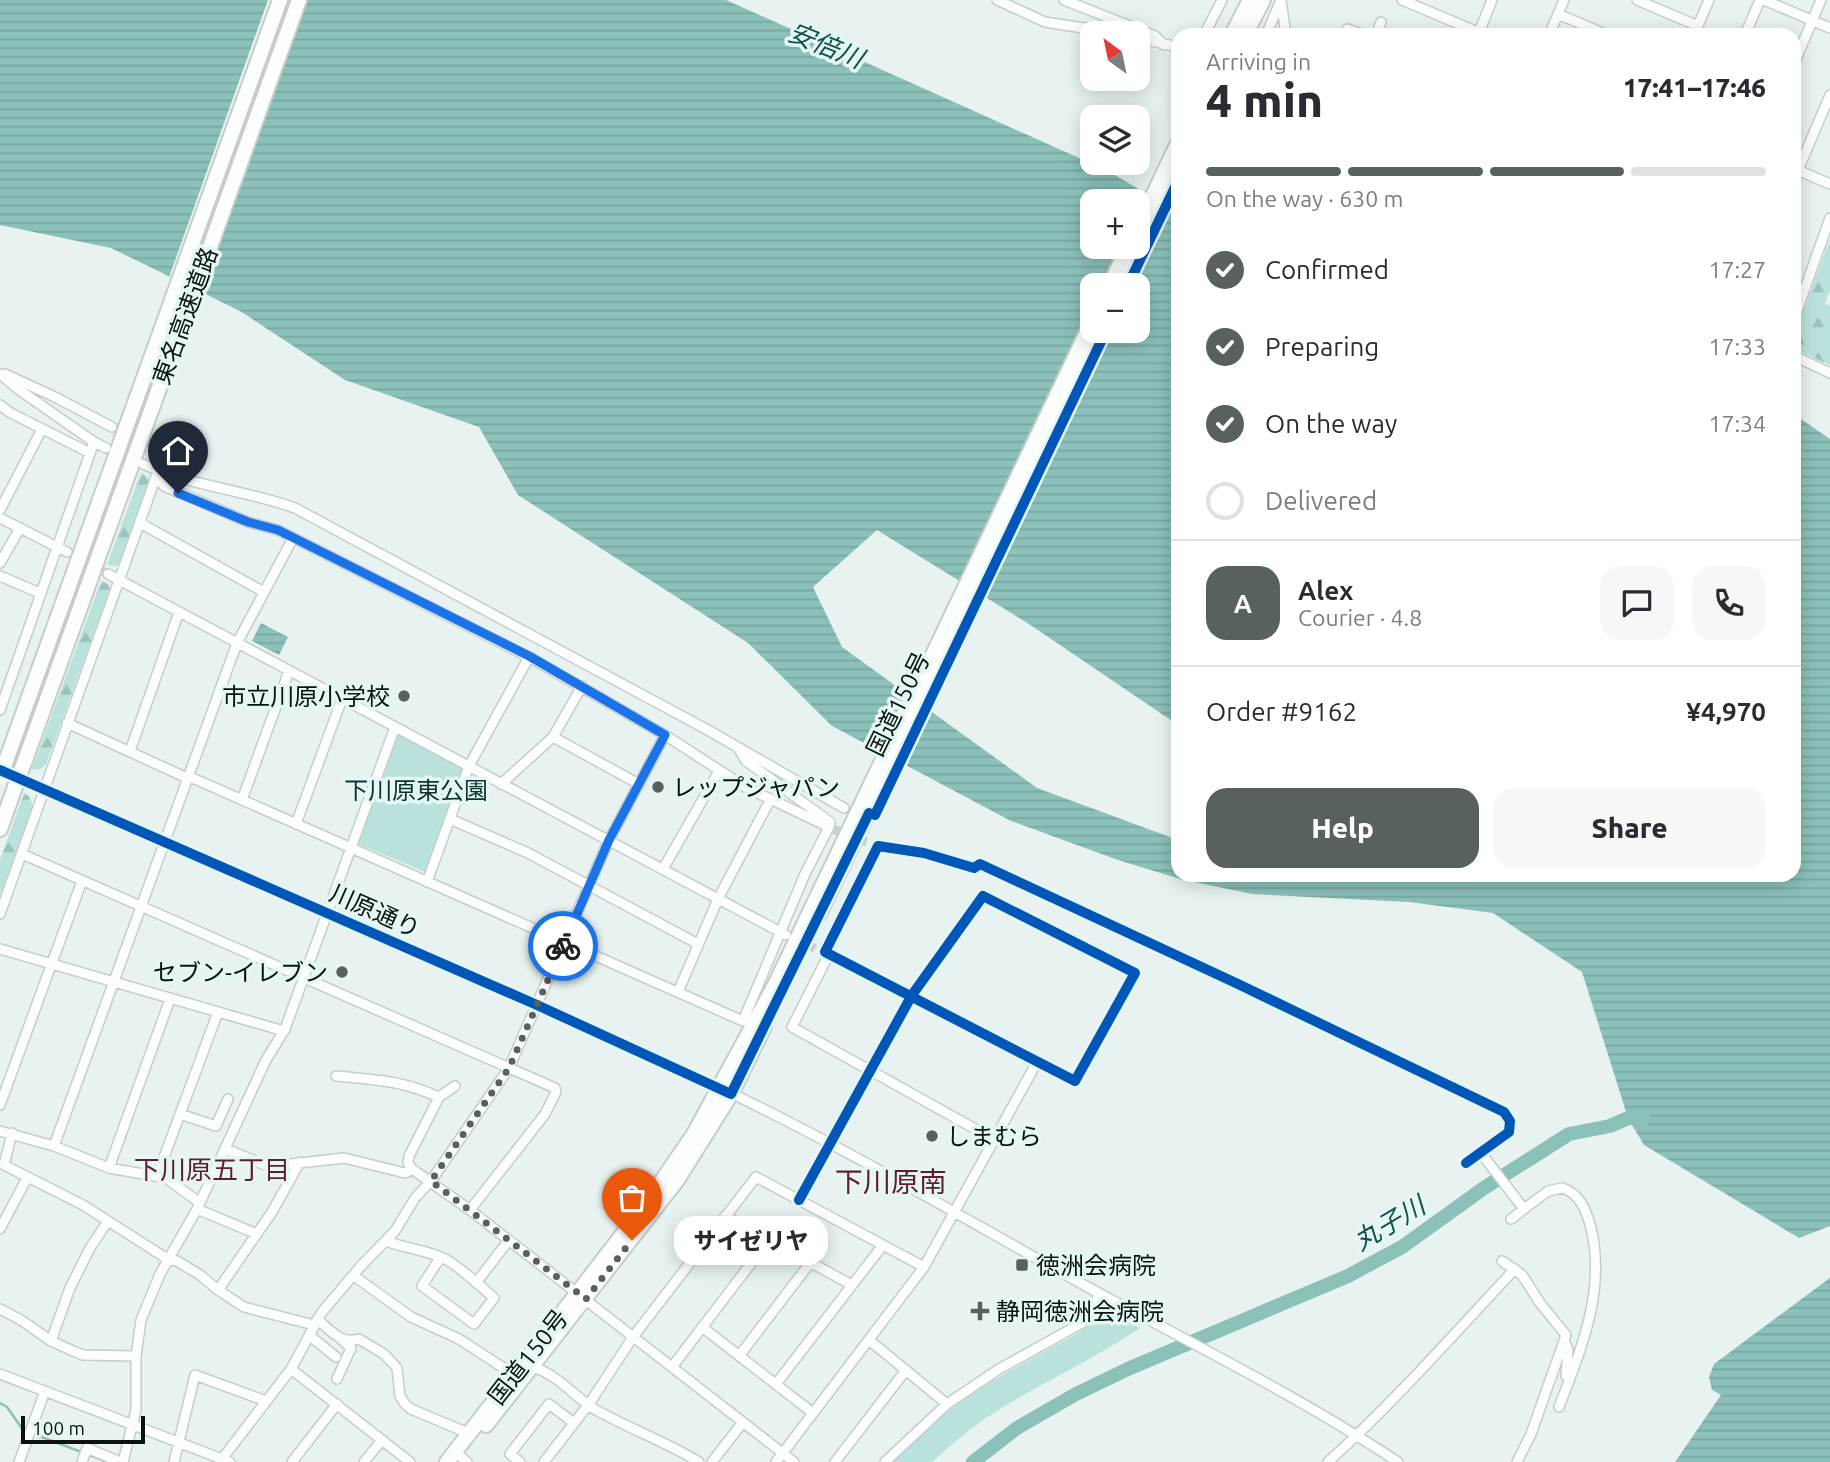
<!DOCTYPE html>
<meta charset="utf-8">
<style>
:root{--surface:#fff;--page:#f7f7f7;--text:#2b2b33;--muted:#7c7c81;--line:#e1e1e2;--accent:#58615f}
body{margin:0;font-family:Ubuntu,"Noto Sans JP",sans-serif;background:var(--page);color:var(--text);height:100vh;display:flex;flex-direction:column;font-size:26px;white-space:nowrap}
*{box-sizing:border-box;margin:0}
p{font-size:23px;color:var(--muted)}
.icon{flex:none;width:38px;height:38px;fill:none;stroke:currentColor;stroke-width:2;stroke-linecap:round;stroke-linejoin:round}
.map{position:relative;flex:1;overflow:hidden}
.panel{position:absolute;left:1171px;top:28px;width:630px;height:854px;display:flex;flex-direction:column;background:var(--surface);border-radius:21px;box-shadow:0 4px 18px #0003}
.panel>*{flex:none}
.needle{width:46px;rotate:327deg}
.buttons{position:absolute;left:1080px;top:21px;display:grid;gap:14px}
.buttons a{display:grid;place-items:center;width:70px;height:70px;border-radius:14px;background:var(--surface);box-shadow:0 4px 18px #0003;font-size:35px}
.scale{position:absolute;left:21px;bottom:18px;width:124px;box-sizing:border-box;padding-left:7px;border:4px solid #0b1211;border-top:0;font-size:19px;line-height:24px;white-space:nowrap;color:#0b1211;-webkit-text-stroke:5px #e4f7f4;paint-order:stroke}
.pin{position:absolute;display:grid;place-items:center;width:60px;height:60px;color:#fff;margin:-72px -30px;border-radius:50% 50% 50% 0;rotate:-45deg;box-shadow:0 0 7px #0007}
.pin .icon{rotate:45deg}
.courier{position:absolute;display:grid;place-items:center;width:70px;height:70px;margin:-35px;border:5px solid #1a73e8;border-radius:50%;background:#fff;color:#222;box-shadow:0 2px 9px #0007}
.bubble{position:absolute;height:49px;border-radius:21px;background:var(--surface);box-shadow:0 4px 18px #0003;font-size:23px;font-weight:800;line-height:49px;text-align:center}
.overview em{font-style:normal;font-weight:800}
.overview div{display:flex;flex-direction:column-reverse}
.overview{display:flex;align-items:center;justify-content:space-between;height:119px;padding:0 35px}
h1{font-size:46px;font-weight:800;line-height:52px}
.bar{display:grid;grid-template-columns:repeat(4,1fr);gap:10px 7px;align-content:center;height:84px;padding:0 35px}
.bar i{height:9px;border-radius:5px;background:var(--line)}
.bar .active{background:var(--accent)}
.bar p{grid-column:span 4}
.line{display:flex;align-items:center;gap:18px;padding:0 35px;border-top:2px solid var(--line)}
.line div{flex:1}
.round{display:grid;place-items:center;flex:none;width:74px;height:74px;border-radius:21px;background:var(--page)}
ol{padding:0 35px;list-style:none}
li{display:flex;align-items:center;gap:21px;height:77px}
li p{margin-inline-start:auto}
li .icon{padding:7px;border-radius:50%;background:var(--accent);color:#fff;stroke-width:4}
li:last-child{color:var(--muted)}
li i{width:38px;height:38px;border:4px solid var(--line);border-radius:50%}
.primary-button{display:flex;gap:14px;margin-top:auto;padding:14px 35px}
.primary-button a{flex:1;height:80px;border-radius:21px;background:var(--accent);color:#fff;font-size:28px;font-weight:800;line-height:80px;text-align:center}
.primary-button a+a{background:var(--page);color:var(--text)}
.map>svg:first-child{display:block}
.forest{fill:url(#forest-firs)}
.park{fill:#bae2dc}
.water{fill:url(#water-rules);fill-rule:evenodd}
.pier{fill:#e8f3f1}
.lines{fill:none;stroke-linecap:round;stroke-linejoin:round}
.stream{stroke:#8cc1ba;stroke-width:2.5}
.river{stroke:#8cc1ba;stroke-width:14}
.minor-tunnel{stroke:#c7d1cf;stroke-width:9;stroke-dasharray:9 4.5;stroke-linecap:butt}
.minor-casing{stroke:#c5cdcc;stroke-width:12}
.highway-casing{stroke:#c5cdcc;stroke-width:18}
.minor{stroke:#fcfdfd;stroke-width:9}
.highway{stroke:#fcfdfd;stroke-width:14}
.highway-bridge-casing{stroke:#c5cdcc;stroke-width:18;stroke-linecap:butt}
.highway-bridge{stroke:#fcfdfd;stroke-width:14}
.cycleway-casing{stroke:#e4f7f4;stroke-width:15}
.cycleway{stroke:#0057b8;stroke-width:10}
.done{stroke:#58615f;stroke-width:7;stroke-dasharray:0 12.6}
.route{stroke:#1a73e8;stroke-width:9}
.poi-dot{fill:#58615f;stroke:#e4f7f4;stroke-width:2.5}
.labels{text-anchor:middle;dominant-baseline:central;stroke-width:7;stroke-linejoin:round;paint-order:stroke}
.street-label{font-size:24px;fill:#0b1211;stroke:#e4f7f4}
.poi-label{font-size:24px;fill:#0b1211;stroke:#e4f7f4;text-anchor:start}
.park-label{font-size:24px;fill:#0e322e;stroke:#e4f7f4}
.water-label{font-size:26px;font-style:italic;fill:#12504a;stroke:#e4f7f4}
.neighbourhood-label{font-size:26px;fill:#601c31;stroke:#e4f7f4}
.quarter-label{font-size:28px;fill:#601c31;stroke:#e4f7f4}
</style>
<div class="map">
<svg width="1830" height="1462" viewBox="0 0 1830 1462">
<defs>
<pattern id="forest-firs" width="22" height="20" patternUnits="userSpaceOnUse" patternTransform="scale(1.75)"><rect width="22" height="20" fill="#bae2dc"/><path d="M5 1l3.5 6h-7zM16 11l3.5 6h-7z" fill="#9fc1bc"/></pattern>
<pattern id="water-rules" width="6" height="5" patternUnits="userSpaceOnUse" patternTransform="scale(1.75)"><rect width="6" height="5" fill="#8cc1ba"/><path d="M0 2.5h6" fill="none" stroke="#77a59f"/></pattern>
</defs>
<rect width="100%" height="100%" fill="#e8f3f1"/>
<path class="forest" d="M1830 239V290L1825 303 1830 306V365L1794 349V336Z
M141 472 148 477 150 482 120 562 116 566 107 565Z
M101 581 108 584 110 589 46 764 39 770 32 769Z
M24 793 29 796 33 806 0 896V860Z"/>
<path class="park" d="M398 733 461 765 463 770 425 872 358 844Z
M1105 1308 1140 1328C1097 1357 1050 1379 1005 1406 978 1422 955 1441 932 1462H892C947 1401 1008 1372 1078 1333 1089 1326 1095 1314 1105 1308Z"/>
<path class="water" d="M0 0H726L1106 170 1178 212V725L1029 624 877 530 813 587 842 647 1037 788 1178 840V875H1794V417H1798L1830 439V1226L1799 1238 1644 1145 1628 1118 1582 972 1493 913 1409 902 1252 894 1180 879 1118 860 1011 821 832 726 748 643 518 495 479 427 345 380 240 311 111 248 0 225ZM1092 201H1138V247H1092ZM1092 285H1138V331H1092Z
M261 623 288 637 279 655 252 641Z
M1830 1278V1462H1675L1721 1395 1712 1390 1709 1377 1714 1364Z"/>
<path class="pier" d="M268 0H307L201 296 168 280Z"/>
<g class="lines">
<path class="stream" d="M0 1403 7 1407 23 1430 108 1462"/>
<path class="river" d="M973 1462 1017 1428 1076 1394 1130 1368 1348 1276 1402 1247 1484 1188 1569 1134 1610 1126 1628 1118 1644 1119"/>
<path class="minor-tunnel" d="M74 556 108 574
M833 829 869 843
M795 938 818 950"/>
<defs>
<path id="minor" d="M997 0 1045 22 1116 33
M1064 0 1155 36 1164 45
M1281 0 1286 35
M1402 0 1485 35
M1637 0 1698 26
M1764 0 1830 28
M1558 14 1607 35
M1347 29 1365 35
M1204 35 1222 0
M1266 35 1281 0
M1376 35 1381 22
M1478 35 1492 0
M1549 35 1564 0
M1694 35 1709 0
M1745 35 1760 0
M1138 38 1178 47
M1794 64 1821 0
M1795 169 1830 184
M1798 170 1830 95
M1794 319 1830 218
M1794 356 1830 373
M0 374 18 389 94 442 106 448
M5 374 55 397 112 427
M0 405 9 412 90 453
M143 464C191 486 245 490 295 508L706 729 844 808
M157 477 164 486 248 522 278 530 529 657 665 735 745 787 829 827
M0 510 42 429
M0 518 67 552
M140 523 264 592
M0 563 20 528
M108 574 786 935
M0 576 40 593
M0 710 94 442
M67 723 187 778
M553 737 639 784
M130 751 179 612
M0 770C240 875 481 977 718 1087 843 1146 963 1218 1084 1285 1189 1342 1298 1396 1398 1462
M188 776 564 942 609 840 665 735
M501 784 553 737 582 686
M242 800 289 671
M450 819 528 853 698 944
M296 824 342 699
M22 854 555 1088 556 1092 545 1114 470 1210
M663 869 719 771
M427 882 469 766 529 657
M0 914 157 474
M0 949 284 1031
M829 954 792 1027 995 1140
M678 992 718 899 770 800
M336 1076C377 1080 400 1080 439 1097
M455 1086 439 1097 409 1156 408 1163 412 1169 470 1210 794 1462
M0 1105 82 881
M180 1114 216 1126 228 1099
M0 1131 54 1146 109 1168 166 1178 200 1203
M12 1133 4 1165 83 1205 169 1260 177 1261 200 1275 218 1290 244 1307 314 1325
M54 1146 237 643 293 538
M226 1149 265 1165 273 1166 344 1158 405 1173 412 1169
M1481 1153 1524 1209 1548 1191 1562 1188C1579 1193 1585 1208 1590 1224 1607 1288 1582 1347 1559 1407
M109 1168 170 999
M157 1176 218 1012
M799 1200 912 995 983 896 1135 973 1075 1081 825 952 878 846 924 853 974 868 980 864 1238 984 1504 1112 1510 1121 1509 1132 1466 1163
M197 1209 257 1234
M725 1216 852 1285
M1511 1219 1524 1209
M0 1229 27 1178
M386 1241C406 1249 434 1251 450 1262 466 1272 480 1286 494 1298L474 1324 422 1286 440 1258
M1502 1261 1522 1275 1540 1303 1566 1335 1531 1434 1517 1462
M354 1276 411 1317 459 1339 502 1367 519 1368
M476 1283 509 1240
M218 1290 272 1212 300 1162
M0 1309 21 1320 51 1341 73 1351 83 1355 136 1356
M317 1319C330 1330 341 1345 359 1339L384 1354 397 1368 400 1396 405 1404 411 1409 468 1433
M702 1327 813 1413
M309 1335 336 1357
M869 1340 947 1404
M51 1341 70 1288 90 1248 108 1221
M1564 1341 1568 1350 1566 1376
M739 1356 810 1263
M533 1367C560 1376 573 1396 596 1410 630 1429 666 1442 699 1462
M672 1367 768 1241
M291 1369 410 1462
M0 1374 230 1462
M337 1379 351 1348 342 1340
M776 1384 883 1245
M461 1457 467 1462
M222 1459 291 1369 322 1312 361 1266 395 1231 415 1198 431 1181 509 1068 564 942 743 1021 805 874 829 827 830 822 746 761 738 748
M19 1462 45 1391
M82 1462 87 1448 120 1462
M123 1462 136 1410V1356L141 1320 160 1274 197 1209 266 1060 285 1029 395 727
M174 1462 195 1375 266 1401
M292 1462 337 1404
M364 1462 382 1440
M520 1462 510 1454 549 1404 574 1423
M544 1462 589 1404 633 1337 756 1177 924 1267
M712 1462 743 1422
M776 1462 924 1267 1037 1062
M835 1462 906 1370
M885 1462 947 1404 999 1369 1082 1323 1100 1294
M1328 1462C1394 1402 1454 1334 1515 1269"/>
<path id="highway" d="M1232 35 1250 0
M1245 35 1263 0
M1138 227 1178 143
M1110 285 1128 247
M1122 285 1178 168
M7 758 280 0
M24 763 299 0
M0 829 15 787
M819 914 1100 331
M486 1425 677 1180 731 1094 764 1027
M447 1462 644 1207 694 1134 776 983 1092 322"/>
</defs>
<use href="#minor" class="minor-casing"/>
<use href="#highway" class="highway-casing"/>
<use href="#minor" class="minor"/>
<use href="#highway" class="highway"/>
<defs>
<path id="highway-bridge" d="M0 777 7 758
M15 787 24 763"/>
</defs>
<use href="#highway-bridge" class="highway-bridge-casing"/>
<use href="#highway-bridge" class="highway-bridge"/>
<defs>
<path id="cycleway" d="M1128 285 1178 181
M0 770 537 1005 731 1094 869 813
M875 815 1106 331
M799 1200 912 995 983 896 1135 973 1075 1081 825 952 878 846 924 853 974 868 980 864 1238 984 1504 1112 1510 1121 1509 1132 1466 1163"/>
</defs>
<use href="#cycleway" class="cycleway-casing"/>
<use href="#cycleway" class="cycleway"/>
</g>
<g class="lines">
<path class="done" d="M563 946 509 1068 431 1181 586 1299 632 1240"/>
<path class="route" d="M178 493 248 522 278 530 529 656 665 735 609 840 563 946"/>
</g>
<g class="poi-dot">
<circle cx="404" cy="696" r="7"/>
<circle cx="658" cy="787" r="7"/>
<circle cx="342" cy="972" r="7"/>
<circle cx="932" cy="1136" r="7"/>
<rect x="1015" y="1258" width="14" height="14" rx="3.5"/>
<path d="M976.5 1300.5h7v7h7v7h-7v7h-7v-7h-7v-7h7z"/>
</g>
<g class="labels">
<g class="street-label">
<text transform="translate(185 316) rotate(-70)">東名高速道路</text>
<text transform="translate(898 704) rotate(-64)">国道150号</text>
<text transform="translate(375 911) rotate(24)">川原通り</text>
<text transform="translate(528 1357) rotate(-52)">国道150号</text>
</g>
<g class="poi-label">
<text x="390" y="696" text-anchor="end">市立川原小学校</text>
<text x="672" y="787">レップジャパン</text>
<text x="328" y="972" text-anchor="end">セブン-イレブン</text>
<text x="946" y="1136">しまむら</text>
<text x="1036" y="1265">徳洲会病院</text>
<text x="996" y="1311">静岡徳洲会病院</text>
</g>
<g class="park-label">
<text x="416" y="790">下川原東公園</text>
</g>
<g class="water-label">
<text transform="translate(826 45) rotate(22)">安倍川</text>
<text transform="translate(1389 1223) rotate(-31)">丸子川</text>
</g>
<g class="neighbourhood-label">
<text x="212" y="1169">下川原五丁目</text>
</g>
<g class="quarter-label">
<text x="891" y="1181">下川原南</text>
</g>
</g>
</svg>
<div class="buttons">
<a><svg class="needle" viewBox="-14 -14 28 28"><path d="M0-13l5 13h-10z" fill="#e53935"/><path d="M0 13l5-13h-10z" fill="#7c7c81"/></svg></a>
<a><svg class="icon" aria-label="layers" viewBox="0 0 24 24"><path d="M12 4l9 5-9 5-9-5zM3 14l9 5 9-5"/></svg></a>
<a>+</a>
<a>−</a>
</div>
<div class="scale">100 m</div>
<div class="pin" style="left:632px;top:1240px;background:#ea580c"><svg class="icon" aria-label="bag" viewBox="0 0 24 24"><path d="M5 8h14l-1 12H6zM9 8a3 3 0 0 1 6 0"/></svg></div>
<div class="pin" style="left:178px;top:493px;background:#1f2937"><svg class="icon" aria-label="home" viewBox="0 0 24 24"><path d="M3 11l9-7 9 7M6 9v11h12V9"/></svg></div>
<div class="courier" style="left:563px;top:946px"><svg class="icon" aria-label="bike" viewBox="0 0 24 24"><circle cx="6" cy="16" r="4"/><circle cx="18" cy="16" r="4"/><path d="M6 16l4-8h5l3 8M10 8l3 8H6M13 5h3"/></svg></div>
<div class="bubble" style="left:674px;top:1216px;width:154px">サイゼリヤ</div>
<section class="panel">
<div class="overview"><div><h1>4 min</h1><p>Arriving in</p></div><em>17:41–17:46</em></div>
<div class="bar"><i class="active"></i><i class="active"></i><i class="active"></i><i></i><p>On the way · 630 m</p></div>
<ol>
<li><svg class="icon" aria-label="check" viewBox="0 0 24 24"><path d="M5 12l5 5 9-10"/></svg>Confirmed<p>17:27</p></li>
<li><svg class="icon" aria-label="check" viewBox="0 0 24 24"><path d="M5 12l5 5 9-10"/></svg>Preparing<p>17:33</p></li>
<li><svg class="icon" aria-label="check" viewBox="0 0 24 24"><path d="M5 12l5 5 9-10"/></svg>On the way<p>17:34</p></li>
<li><i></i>Delivered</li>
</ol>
<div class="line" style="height:126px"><b class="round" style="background:var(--accent);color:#fff">A</b><div><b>Alex</b><p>Courier · 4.8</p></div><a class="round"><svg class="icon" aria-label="chat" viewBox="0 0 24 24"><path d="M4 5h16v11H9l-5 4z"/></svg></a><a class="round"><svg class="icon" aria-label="phone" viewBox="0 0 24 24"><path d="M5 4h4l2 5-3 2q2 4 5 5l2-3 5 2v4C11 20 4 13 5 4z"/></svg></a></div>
<div class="line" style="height:91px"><div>Order #9162</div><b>¥4,970</b></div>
<div class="primary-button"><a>Help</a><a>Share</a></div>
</section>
</div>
